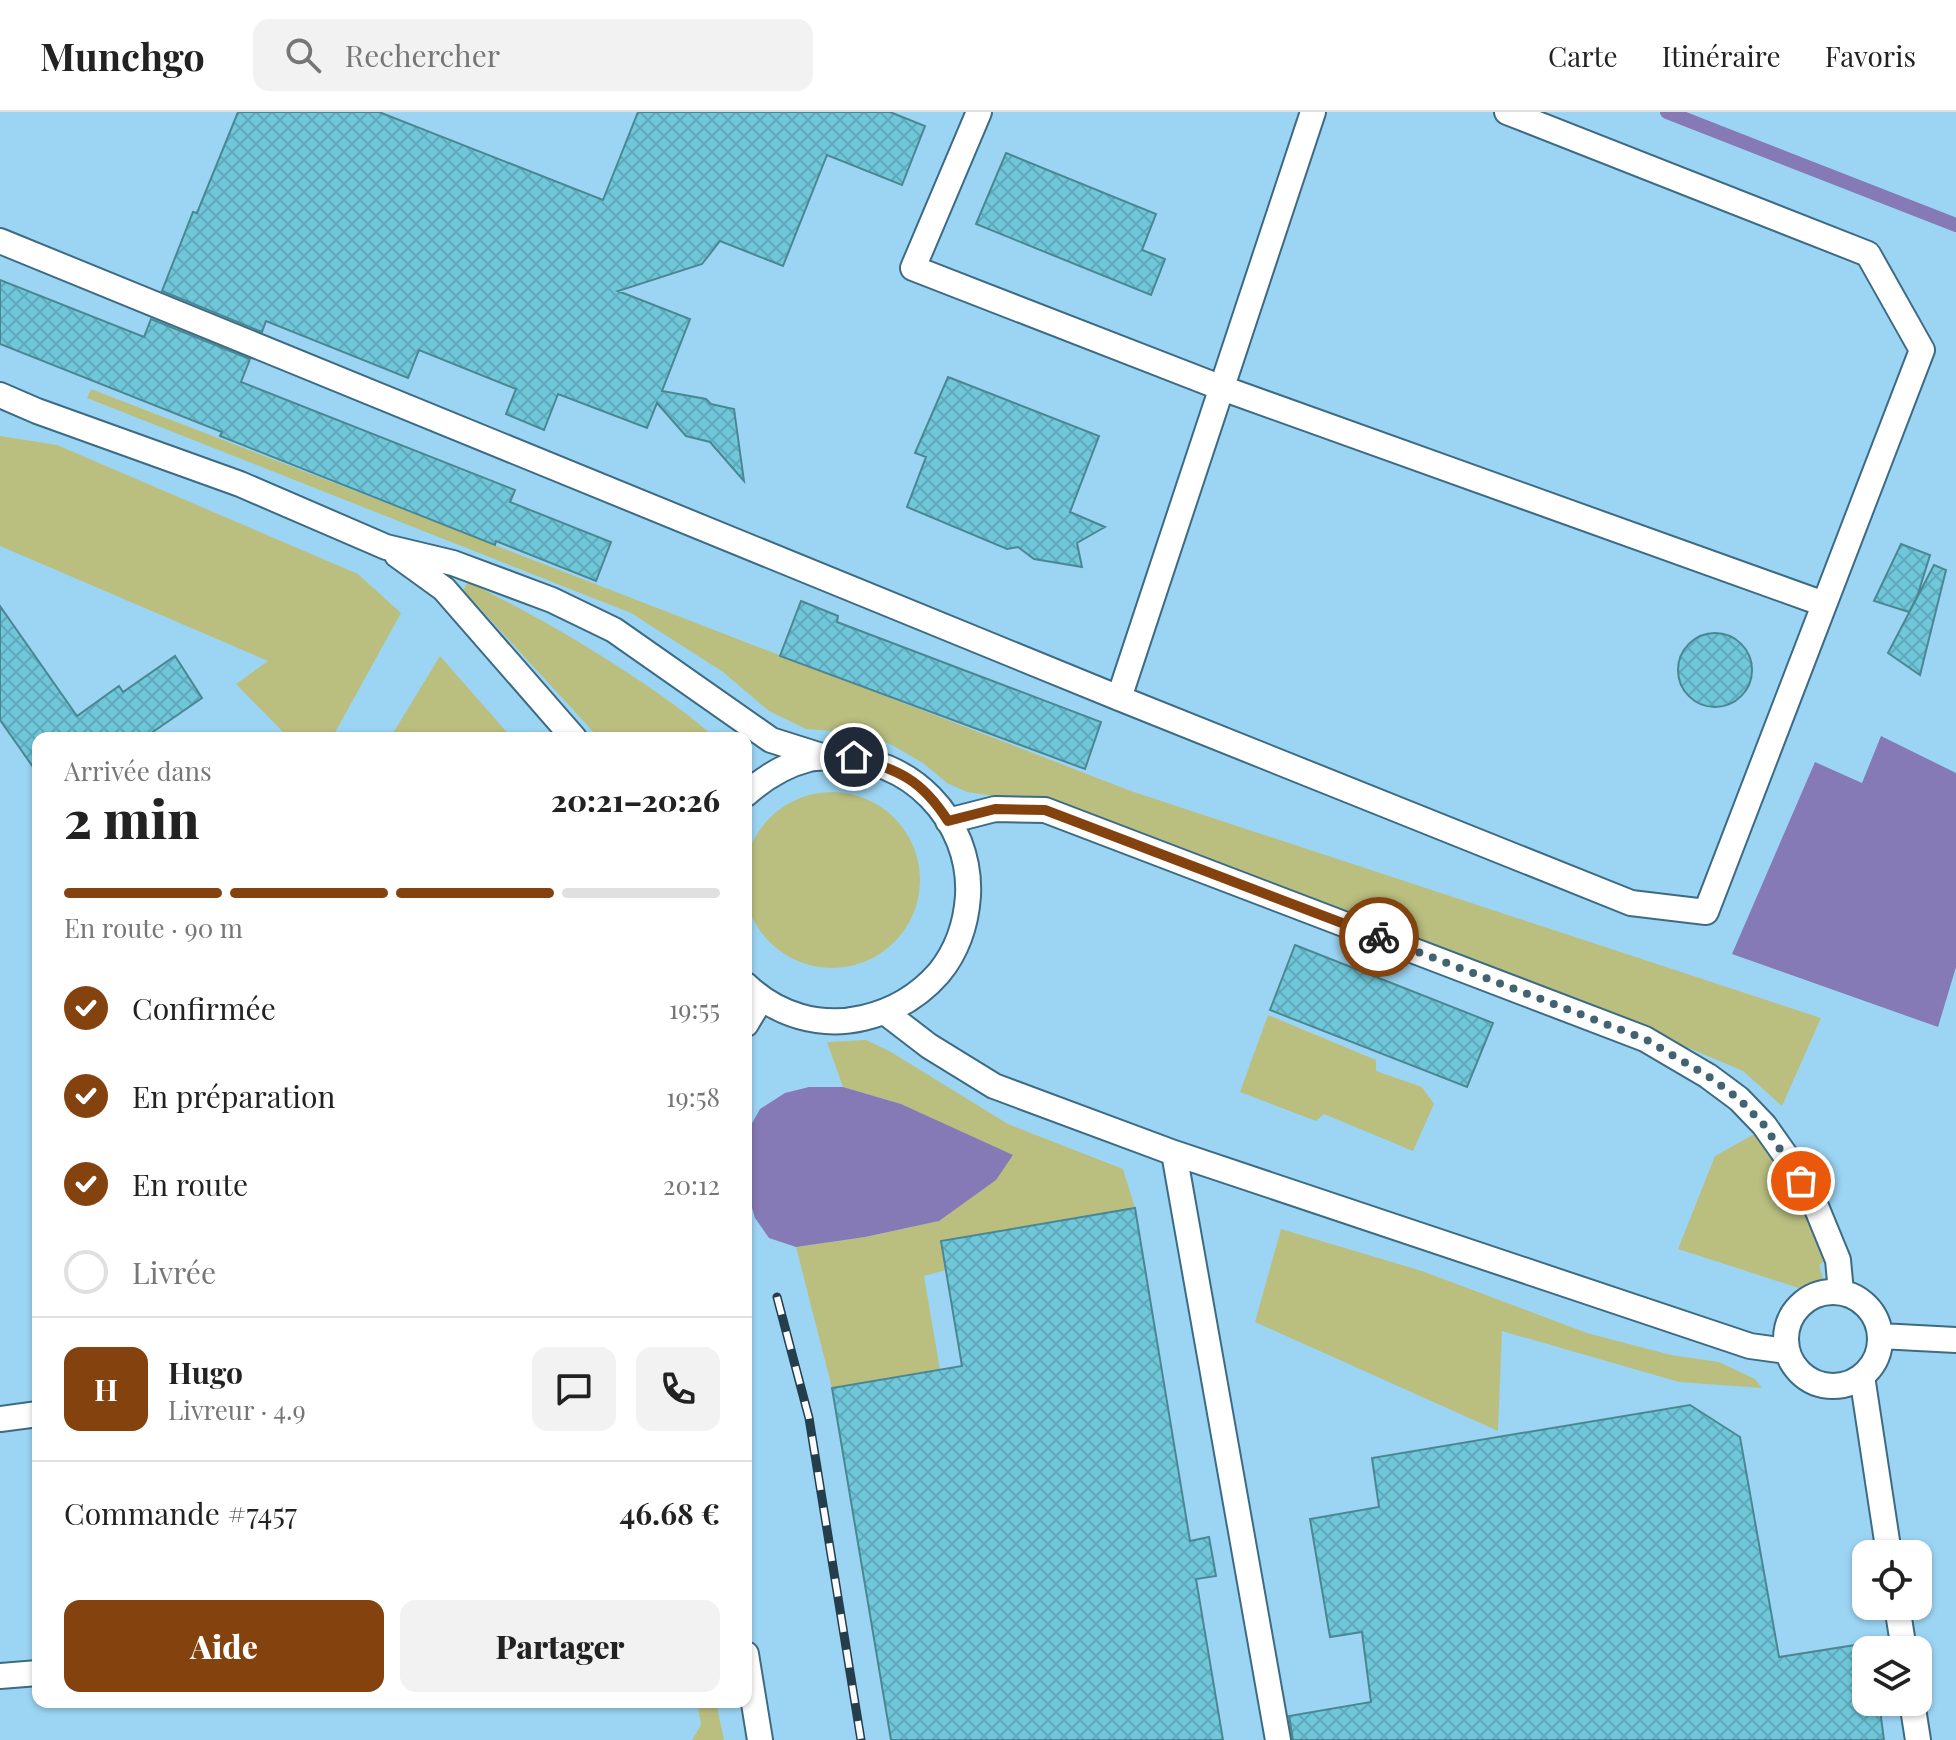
<!DOCTYPE html>
<html lang="fr">
<meta charset="utf-8">
<style>
:root{--surface:#fff;--page:#f2f2f2;--text:#222;--muted:#767676;--line:#e0e0e0;--accent:#84420f}
body{margin:0;font-family:"Playfair Display",serif;background:var(--page);color:var(--text);height:100vh;display:flex;flex-direction:column;font-size:30px;white-space:nowrap}
*{box-sizing:border-box;margin:0}
p{font-size:26px;color:var(--muted)}
.icon{flex:none;width:44px;height:44px;fill:none;stroke:currentColor;stroke-width:2;stroke-linecap:round;stroke-linejoin:round}
.map{position:relative;flex:1;overflow:hidden}
.sheet{position:absolute;left:32px;top:620px;width:720px;height:976px;display:flex;flex-direction:column;background:var(--surface);border-radius:16px;box-shadow:0 2px 6px #0004}
.sheet>*{flex:none}
.fabs{position:absolute;left:1852px;top:1428px;display:grid;gap:16px}
.fabs a{display:grid;place-items:center;width:80px;height:80px;border-radius:16px;background:var(--surface);box-shadow:0 2px 6px #0004;font-size:40px}
.pin{position:absolute;display:grid;place-items:center;width:68px;height:68px;color:#fff;margin:-34px;border:4px solid #fff;border-radius:50%;box-shadow:0 2px 8px #0007}
.courier{position:absolute;display:grid;place-items:center;width:80px;height:80px;margin:-40px;border:6px solid #84420f;border-radius:50%;background:#fff;color:#222;box-shadow:0 2px 10px #0007}
.head em{font-style:normal;font-weight:800}
.head div{display:flex;flex-direction:column-reverse}
.head{display:flex;align-items:center;justify-content:space-between;height:136px;padding:0 32px}
h1{font-size:52px;font-weight:800;line-height:60px}
.bar{display:grid;grid-template-columns:repeat(4,1fr);gap:12px 8px;align-content:center;height:96px;padding:0 32px}
.bar i{height:10px;border-radius:6px;background:var(--line)}
.bar .on{background:var(--accent)}
.bar p{grid-column:span 4}
.line{display:flex;align-items:center;gap:20px;padding:0 32px;border-top:2px solid var(--line)}
.line div{flex:1}
.round{display:grid;place-items:center;flex:none;width:84px;height:84px;border-radius:16px;background:var(--page)}
ol{padding:0 32px;list-style:none}
li{display:flex;align-items:center;gap:24px;height:88px}
li p{margin-inline-start:auto}
li .icon{padding:8px;border-radius:50%;background:var(--accent);color:#fff;stroke-width:4}
li:last-child{color:var(--muted)}
li i{width:44px;height:44px;border:4px solid var(--line);border-radius:50%}
.primary-button{display:flex;gap:16px;margin-top:auto;padding:16px 32px}
.primary-button a{flex:1;height:92px;border-radius:16px;background:var(--accent);color:#fff;font-size:32px;font-weight:800;line-height:92px;text-align:center}
.primary-button a+a{background:var(--page);color:var(--text)}
header{display:flex;align-items:center;gap:48px;box-sizing:border-box;height:112px;padding:0 40px;background:var(--surface);border-bottom:2px solid var(--line)}
header strong{font-size:38px}
nav{display:flex;gap:44px;margin-inline-start:auto;font-size:28px}
.search{width:560px;height:72px;background:var(--page);display:flex;align-items:center;gap:20px;box-sizing:border-box;padding:0 28px;border-radius:16px;color:var(--muted);font-size:30px}
.map>svg:first-child{display:block}
.built{fill:#9cd5f4;fill-rule:evenodd}
.green{fill:#babf80}
.water{fill:#857ab5}
.lines{fill:none;stroke-linecap:round;stroke-linejoin:round}
.stream{stroke:#857ab5;stroke-width:14}
.building{fill:url(#building-cross-hatch);stroke:#4b8793;stroke-width:2}
.service-casing{stroke:#3c6b83;stroke-width:28}
.service{stroke:#fff;stroke-width:24}
.rail-casing{stroke:#253e4b;stroke-width:9}
.rail{stroke:#fbfbfb;stroke-width:6;stroke-dasharray:18;stroke-linecap:butt}
.done{stroke:#436272;stroke-width:8;stroke-dasharray:0 14.4}
.route{stroke:#84420f;stroke-width:10}
</style>
<header>
<strong>Munchgo</strong>
<div class="search"><svg class="icon" aria-label="search" viewBox="0 0 24 24"><circle cx="10" cy="10" r="6"/><path d="M15 15l6 6"/></svg>Rechercher</div>
<nav><a>Carte</a><a>Itinéraire</a><a>Favoris</a></nav>
</header>
<div class="map">
<svg width="1956" height="1628" viewBox="0 0 1956 1628">
<defs>
<pattern id="building-cross-hatch" width="8" height="8" patternUnits="userSpaceOnUse" patternTransform="scale(2)"><rect width="8" height="8" fill="#6fc7d9"/><path d="M0 0l8 8M0 8l8-8" fill="none" stroke="#5faaba"/></pattern>
</defs>
<rect width="100%" height="100%" fill="#b0e3ff"/>
<path class="built" d="M0 0H1956V1628H0ZM38 626H746V1590H38ZM1866 1442H1918V1494H1866ZM1866 1538H1918V1590H1866Z"/>
<path class="green" d="M91 277 1131 679 1821 906 1782 994 1743 959 1651 920 1059 693 967 680 947 671 923 651 888 631 859 621 806 617 769 599 723 560 631 501 87 286Z
M0 324 57 333 358 462 401 501 332 626H289L236 572 268 549 0 434Z
M468 470C529 500 589 534 646 573 669 589 694 606 715 626H599L463 478Z
M440 544 512 626H390Z
M744 768a88 88 0 1 1 176 0a88 88 0 1 1-176 0Z
M1268 903 1376 948V959L1422 975 1434 992 1413 1039 1324 1002 1316 1009 1240 980Z
M866 928 891 940 1008 1012 1123 1057 1135 1096 941 1129 946 1158 924 1164 940 1258 832 1276 796 1135 865 1125 939 1109 1013 1044 901 992 843 975 827 930Z
M1758 1020 1808 1101 1826 1148 1819 1153 1823 1166 1799 1176 1678 1137 1715 1044Z
M1281 1117 1422 1159 1587 1221 1671 1243 1719 1250 1755 1267 1762 1276 1679 1270 1502 1219 1498 1319 1255 1210Z
M697 1590H716L724 1628H692L701 1613Z"/>
<path class="water" d="M1881 624 1956 661V855L1938 915 1732 842 1815 650 1862 671Z
M809 975H843L901 992 1013 1043 996 1068 939 1109 865 1125 796 1135 769 1126 755 1106 746 1075V1022L760 997 785 981Z"/>
<g class="lines">
<path class="stream" d="M1667 0 1956 113"/>
</g>
<path class="building" d="M238 0H379L603 88 638 0H890L925 14 902 73 827 43 783 154 720 129 702 152 618 179 690 207 662 279 706 287 711 292 734 297 744 369 710 330 686 324 657 291 647 316 558 282 544 318 506 302 516 277 419 238 408 266 266 209 262 220 162 179 193 100 197 101Z
M1006 41 1156 102 1142 138 1165 147 1151 183 976 112Z
M0 168 144 225 151 207 250 247 241 270 515 378 510 390 611 430 596 469 496 429 495 433 220 324 222 320 0 232Z
M948 265 1099 324 1070 400 1105 415 1077 431 1082 455 1034 447 1018 435 1007 437 907 395 926 345 915 341Z
M1901 432 1930 443 1917 485 1909 500 1874 489Z
M1934 453 1946 458 1920 563 1888 541Z
M801 489 838 504 837 510 1101 610 1085 657 780 544Z
M0 494 77 604 119 574 123 580 175 544 202 586 144 626H38V662L0 608Z
M1678 558a37 37 0 1 1 74 0a37 37 0 1 1-74 0Z
M1295 833 1493 911 1467 975 1270 898Z
M1135 1096 1190 1429 1209 1425 1216 1464 1196 1467 1223 1628H891L832 1276 962 1254 941 1129Z
M1690 1293 1740 1325 1779 1545 1868 1531 1866 1590H1879L1884 1628H1293L1289 1604 1371 1590 1362 1520 1330 1525 1310 1407 1379 1395 1372 1346Z"/>
<g class="lines">
<defs>
<path id="service" d="M979 0 913 156 1222 276 1824 492
M0 129 1119 586 1631 791 1706 800 1922 238 1868 142 1507 0
M0 283 37 299 240 372 386 435 453 451 552 488 614 518 771 628 828 646
M397 443 444 477 574 626
M1119 586 1313 0
M746 682C764 666 785 653 809 647 816 645 825 646 833 646 909 643 972 708 968 784 966 813 957 839 939 861 918 885 894 899 863 906 820 916 777 903 746 873
M948 709 995 697 1045 698 1645 927 1708 964 1739 987 1764 1013 1788 1047 1815 1092 1838 1148 1841 1180
M886 901 929 934 994 974 1174 1041 1750 1234 1787 1239
M746 912 761 887
M1174 1041 1278 1628
M1786 1227a47 47 0 1 1 94 0a47 47 0 1 1-94 0Z
M1880 1224 1956 1228
M1862 1264 1889 1442
M0 1307 38 1302
M1897 1494 1904 1538
M746 1542 760 1628
M0 1564 38 1561
M1912 1590 1918 1628"/>
</defs>
<use href="#service" class="service-casing"/>
<use href="#service" class="service"/>
<defs>
<path id="rail" d="M777 1185 809 1306 861 1628"/>
</defs>
<use href="#rail" class="rail-casing"/>
<use href="#rail" class="rail"/>
</g>
<g class="lines">
<path class="done" d="M1379 825 1645 927 1708 964 1739 987 1764 1013 1801 1069"/>
<path class="route" d="M854 645C900 659 921 667 948 709L995 697 1045 698 1379 825"/>
</g>
</svg>
<div class="fabs">
<a><svg class="icon" aria-label="locate" viewBox="0 0 24 24"><circle cx="12" cy="12" r="6"/><path d="M12 2v4M12 18v4M2 12h4M18 12h4"/></svg></a>
<a><svg class="icon" aria-label="layers" viewBox="0 0 24 24"><path d="M12 4l9 5-9 5-9-5zM3 14l9 5 9-5"/></svg></a>
</div>
<div class="pin" style="left:1801px;top:1069px;background:#ea580c"><svg class="icon" aria-label="bag" viewBox="0 0 24 24"><path d="M5 8h14l-1 12H6zM9 8a3 3 0 0 1 6 0"/></svg></div>
<div class="pin" style="left:854px;top:645px;background:#1f2937"><svg class="icon" aria-label="home" viewBox="0 0 24 24"><path d="M3 11l9-7 9 7M6 9v11h12V9"/></svg></div>
<div class="courier" style="left:1379px;top:825px"><svg class="icon" aria-label="bike" viewBox="0 0 24 24"><circle cx="6" cy="16" r="4"/><circle cx="18" cy="16" r="4"/><path d="M6 16l4-8h5l3 8M10 8l3 8H6M13 5h3"/></svg></div>
<section class="sheet">
<div class="head"><div><h1>2 min</h1><p>Arrivée dans</p></div><em>20:21–20:26</em></div>
<div class="bar"><i class="on"></i><i class="on"></i><i class="on"></i><i></i><p>En route · 90 m</p></div>
<ol>
<li><svg class="icon" aria-label="check" viewBox="0 0 24 24"><path d="M5 12l5 5 9-10"/></svg>Confirmée<p>19:55</p></li>
<li><svg class="icon" aria-label="check" viewBox="0 0 24 24"><path d="M5 12l5 5 9-10"/></svg>En préparation<p>19:58</p></li>
<li><svg class="icon" aria-label="check" viewBox="0 0 24 24"><path d="M5 12l5 5 9-10"/></svg>En route<p>20:12</p></li>
<li><i></i>Livrée</li>
</ol>
<div class="line" style="height:144px"><b class="round" style="background:var(--accent);color:#fff">H</b><div><b>Hugo</b><p>Livreur · 4.9</p></div><a class="round"><svg class="icon" aria-label="chat" viewBox="0 0 24 24"><path d="M4 5h16v11H9l-5 4z"/></svg></a><a class="round"><svg class="icon" aria-label="phone" viewBox="0 0 24 24"><path d="M5 4h4l2 5-3 2q2 4 5 5l2-3 5 2v4C11 20 4 13 5 4z"/></svg></a></div>
<div class="line" style="height:104px"><div>Commande #7457</div><b>46.68 €</b></div>
<div class="primary-button"><a>Aide</a><a>Partager</a></div>
</section>
</div>
